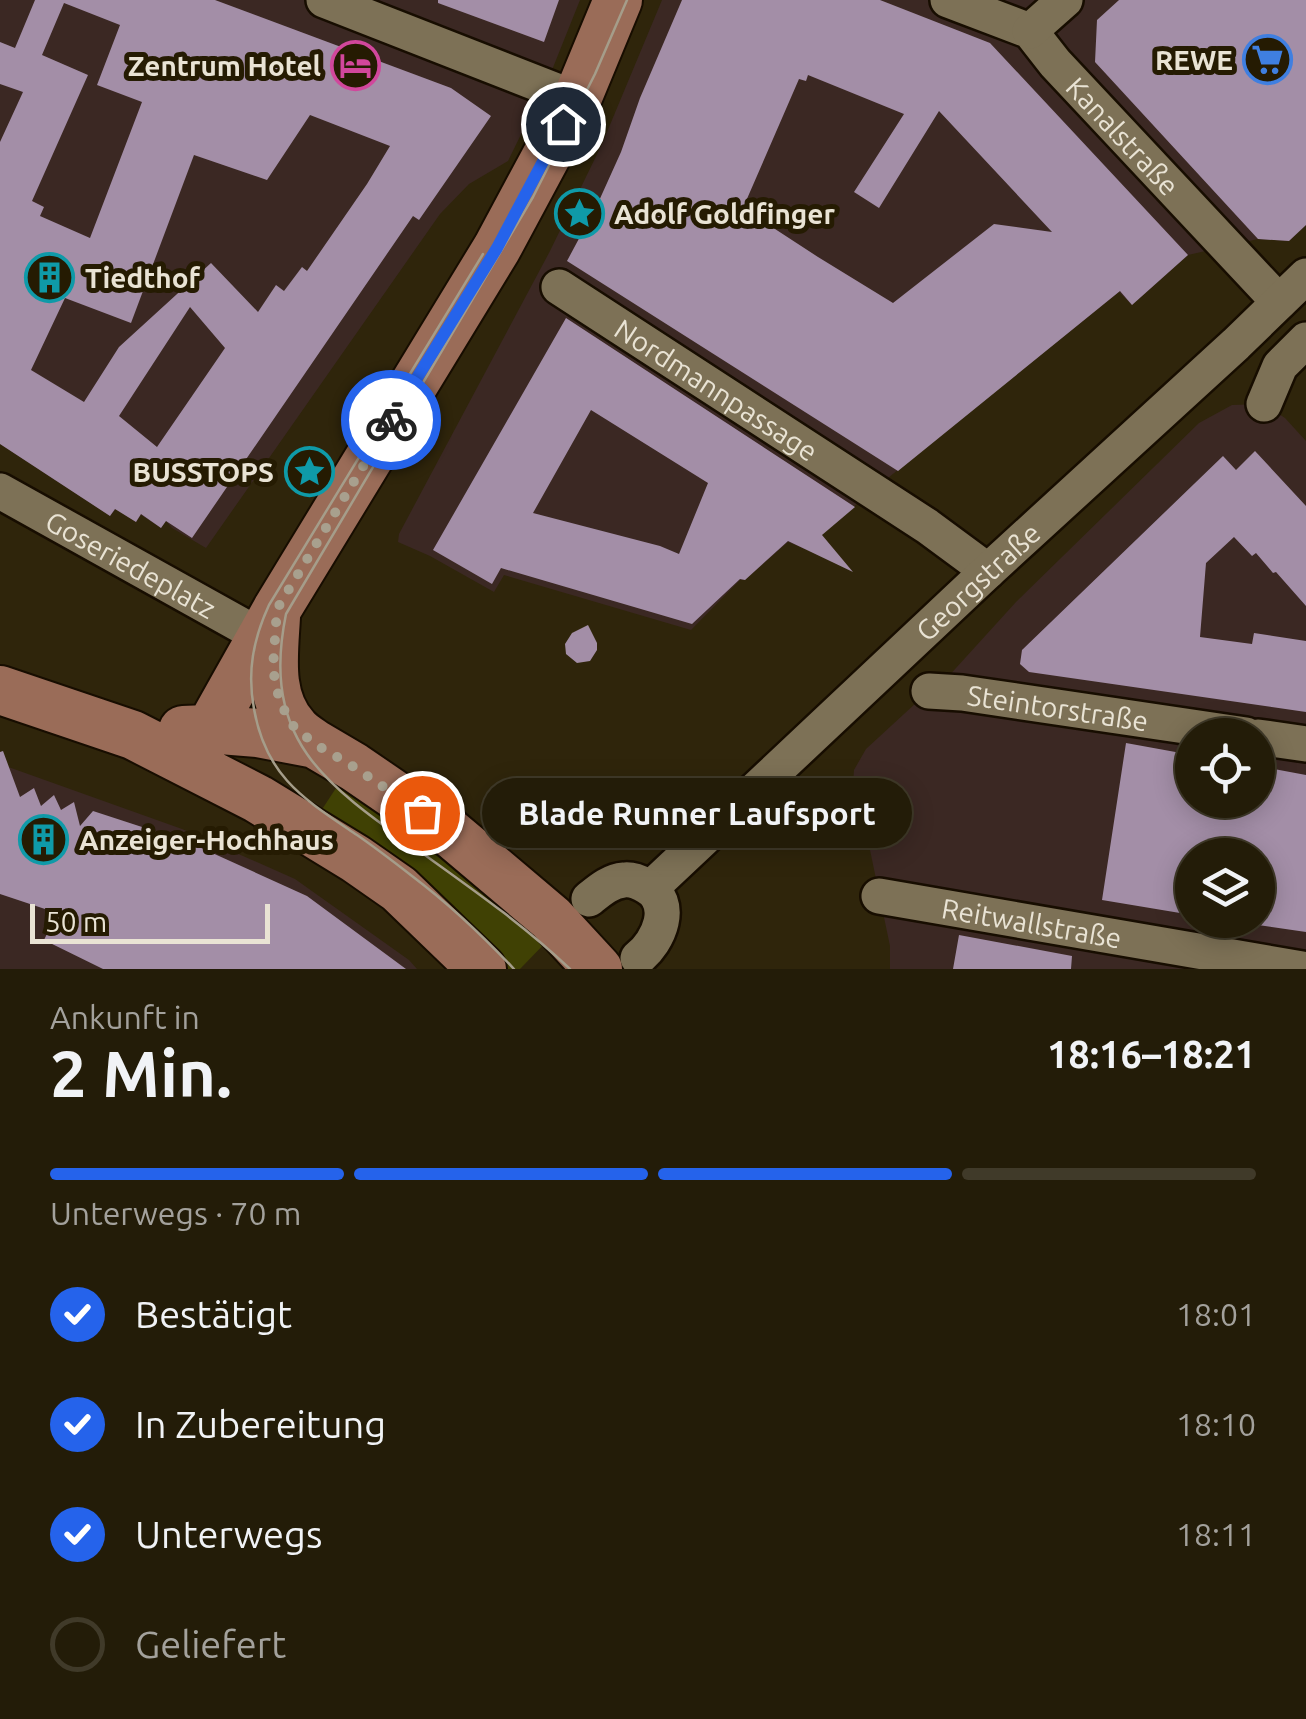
<!DOCTYPE html>
<html lang="de">
<meta charset="utf-8">
<style>
:root{--surface:#231c08;--page:#2f2916;--text:#f1f3f6;--muted:#a3a19c;--line:#403a29;--accent:#2563eb}
body{margin:0;font-family:Ubuntu,sans-serif;background:var(--page);color:var(--text);height:100vh;display:flex;flex-direction:column;font-size:38px;white-space:nowrap}
*{box-sizing:border-box;margin:0}
p{font-size:32px;color:var(--muted)}
.icon{flex:none;width:55px;height:55px;fill:none;stroke:currentColor;stroke-width:2;stroke-linecap:round;stroke-linejoin:round}
.map{position:relative;height:969px;overflow:hidden}
.side{display:flex;flex-direction:column;background:var(--surface);flex:1}
.side>*{flex:none}
.buttons{position:absolute;left:1175px;top:718px;display:grid;gap:20px}
.buttons a{display:grid;place-items:center;width:100px;height:100px;border-radius:50%;background:var(--surface);box-shadow:0 5px 25px #0003,0 0 0 2px var(--line);font-size:50px}
.scale{position:absolute;left:30px;bottom:25px;width:240px;box-sizing:border-box;padding-left:10px;border:5px solid #e9e3d4;border-top:0;font-size:28px;line-height:35px;white-space:nowrap;color:#e9e3d4;-webkit-text-stroke:8px #251b02;paint-order:stroke}
.pin{position:absolute;display:grid;place-items:center;width:85px;height:85px;color:#fff;margin:-42px;border:5px solid #fff;border-radius:50%;box-shadow:0 2px 10px #0007}
.courier{position:absolute;display:grid;place-items:center;width:100px;height:100px;margin:-50px;border:8px solid #2563eb;border-radius:50%;background:#fff;color:#222;box-shadow:0 2px 12px #0007}
.bubble{position:absolute;height:70px;border-radius:35px;background:var(--surface);box-shadow:0 5px 25px #0003,0 0 0 2px var(--line);font-size:32px;font-weight:700;line-height:70px;text-align:center}
.headline em{font-style:normal;font-weight:700}
.headline div{display:flex;flex-direction:column-reverse}
.headline{display:flex;align-items:center;justify-content:space-between;height:170px;padding:0 50px}
h1{font-size:65px;font-weight:700;line-height:75px}
.bar{display:grid;grid-template-columns:repeat(4,1fr);gap:15px 10px;align-content:center;height:120px;padding:0 50px}
.bar i{height:12px;border-radius:8px;background:var(--line)}
.bar .on{background:var(--accent)}
.bar p{grid-column:span 4}
ol{padding:0 50px;list-style:none}
li{display:flex;align-items:center;gap:30px;height:110px}
li p{margin-inline-start:auto}
li .icon{padding:10px;border-radius:50%;background:var(--accent);color:#fff;stroke-width:4}
li:last-child{color:var(--muted)}
li i{width:55px;height:55px;border:5px solid var(--line);border-radius:50%}
.map>svg:first-child{display:block}
.commercial{fill:#3b2823;fill-rule:evenodd}
.green{fill:#404104}
.building{fill:#a38ea7;fill-rule:evenodd}
.lines{fill:none;stroke-linecap:round;stroke-linejoin:round}
.street-casing{stroke:#170d00;stroke-width:40}
.secondary-casing{stroke:#170d00;stroke-width:52}
.street{stroke:#7d7156;stroke-width:35}
.secondary{stroke:#9a6c58;stroke-width:48}
.tram{stroke:#a59d8a;stroke-width:2.5}
.done{stroke:#a8a08e;stroke-width:10;stroke-dasharray:0 18}
.route{stroke:#2563eb;stroke-width:12}
.labels{text-anchor:middle;dominant-baseline:central;stroke-width:10;stroke-linejoin:round;paint-order:stroke}
.poi-label{font-size:28px;font-weight:bold;fill:#e9e3d4;stroke:#251b02;text-anchor:end}
.street-label{font-size:28px;fill:#e9e3d4;stroke:#251b02}
</style>
<div class="map">
<svg width="1306" height="969" viewBox="0 0 1306 969">
<rect width="100%" height="100%" fill="#2f250b"/>
<path class="commercial" d="M0 0H580L550 75 508 161 469 184 440 214 206 548 172 528 166 521 161 528 141 515 136 522 116 509 110 516 0 444Z
M662 0H1306V225L1289 241 1258 239 1188 255 1132 305 1119 292 873 490 805 549 788 542 745 580H740L691 630 504 575 494 592 430 556 398 542 399 534 550 251 602 144Z
M1264 404 1285 418 1306 441V969H890V946L870 850 852 799 854 770 866 749 929 691 946 679 1016 602 1199 423 1232 405ZM1192 735H1258V800H1192ZM1192 855H1258V920H1192Z
M0 764 182 829 295 879 409 960 417 969H0Z"/>
<path class="green" d="M342 779 550 938 520 969H502L315 820Z"/>
<path class="building" d="M35 0H215L451 88 491 116 419 220 413 216 192 538 166 521 161 528 141 514 136 522 115 509 110 516 0 444V142L23 92 0 84V42L15 48ZM64 3 120 25 97 85 142 102 90 238 40 216 44 207 32 201 88 75 42 55ZM310 115 390 146 367 184 307 271 302 267 284 291 276 285 258 312 211 263 119 347 84 402 31 370 65 298 131 323 194 155 267 180ZM190 307 225 348 157 447 119 416Z
M438 0H559L544 42 438 3Z
M682 0H880L990 43 1188 255 1132 305 1120 291 898 471 567 261 598 203 621 152 640 98ZM808 75 904 114 854 192 879 208 939 111 1052 232 994 224 893 303 818 257 743 208 799 79 806 81Z
M1119 0H1306V225L1289 241 1258 239 1095 62 1097 20Z
M566 318 855 507 822 535 853 572 788 541 745 580 740 579 692 624 501 568 492 584 433 550ZM591 410 708 483 679 554 660 546 533 513Z
M1255 451 1306 506V606L1276 572 1273 573 1256 553 1252 556 1234 537 1206 563 1200 637 1252 644 1254 633 1306 641V712L1029 672 1020 664 1022 650 1223 456 1236 470Z
M588 625 597 643V650L590 661 577 663 566 654 565 644 572 633Z
M1126 743 1192 755V800H1258V766L1306 775V932L1258 925V855H1192V915L1102 900Z
M3 751 20 797 34 788 41 806 54 795 61 810 74 802 80 826 93 811 188 842 307 896 406 969H103L44 940 57 913 0 894V752Z
M959 935 1072 956 1071 969H953Z"/>
<g class="lines">
<defs>
<g id="street">
<path d="M324 0 577 99"/>
<path id="s1" d="M948 0 1030 31 1055 63 1279 302"/>
<path d="M1030 31 1065 0"/>
<path id="s2" d="M559 287 927 526 988 571"/>
<path d="M1264 404 1280 366 1306 340"/>
<path id="s3" d="M0 491 262 637"/>
<path id="s4" d="M929 691 962 693 1246 735"/>
<path d="M1258 737 1306 744"/>
<path id="s5" d="M651 888 988 571 1236 344 1306 276"/>
<path id="s6" d="M879 896 1302 969"/>
<path d="M589 899C599 891 610 881 624 880 632 879 639 882 646 886 676 902 659 942 638 958"/>
</g>
<path id="secondary" d="M276 617C274 654 267 698 295 728 300 734 308 739 315 744
M0 690 133 735 258 799 356 859 399 889 482 969
M183 730 208 729 258 733 315 744 354 767 449 832 551 918 598 969
M190 764 277 609 497 248 577 99 618 0"/>
</defs>
<use href="#street" class="street-casing"/>
<use href="#secondary" class="secondary-casing"/>
<use href="#street" class="street"/>
<use href="#secondary" class="secondary"/>
<path class="tram" d="M483 254 269 605C253 640 247 672 254 709 266 777 304 799 357 835 376 848 394 862 412 876 449 904 482 935 514 969
M570 969C522 923 465 884 411 845 377 821 331 789 307 754 277 711 276 663 286 614L533 197 595 74 627 0"/>
</g>
<g class="lines">
<path class="done" d="M391 420 277 609 273 667 276 688 283 708 294 727 315 744 354 767 422 813"/>
<path class="route" d="M391 420 497 248 563 124"/>
</g>
<defs>
<symbol id="supermarket-ring" viewBox="-11 -11 22 22"><circle r="9.5" fill="#251b02" stroke="#3f7fe0" stroke-width="1.5"/><path d="M-6-5.5h2.5l.6 2H6L4.5 2H-2.5L-4.4-4H-6ZM-1.5 3.2a1.3 1.3 0 1 0 .1 0ZM3 3.2a1.3 1.3 0 1 0 .1 0Z" fill="#3f7fe0"/></symbol>
<symbol id="hotel-ring" viewBox="-11 -11 22 22"><circle r="9.5" fill="#251b02" stroke="#d1479c" stroke-width="1.5"/><path d="M-6-4.5h1.5V1H6V5H4.5V3h-9V5H-6ZM-4 0a1.8 1.8 0 1 1 3.6 0ZM.5 0V-2.5h3Q6-2.5 6 0Z" fill="#d1479c"/></symbol>
<symbol id="sight-ring" viewBox="-11 -11 22 22"><circle r="9.5" fill="#251b02" stroke="#0f9aa8" stroke-width="1.5"/><path d="M0-6L1.8-2.2L6-1.7L2.9 1.2L3.7 5.4L0 3.3L-3.7 5.4L-2.9 1.2L-6-1.7L-1.8-2.2Z" fill="#0f9aa8"/></symbol>
<symbol id="building-ring" viewBox="-11 -11 22 22"><circle r="9.5" fill="#251b02" stroke="#0f9aa8" stroke-width="1.5"/><path d="M-4-6H4V6H1V3H-1V6H-4ZM-2.5-4.3h1.7v1.8h-1.7ZM.8-4.3h1.7v1.8H.8ZM-2.5-1h1.7V.8h-1.7ZM.8-1h1.7V.8H.8Z" fill="#0f9aa8"/></symbol>
</defs>
<g fill-rule="evenodd">
<use href="#supermarket-ring" x="1240" y="32" width="55" height="55"/>
<use href="#hotel-ring" x="328" y="38" width="55" height="55"/>
<use href="#sight-ring" x="552" y="186" width="55" height="55"/>
<use href="#building-ring" x="22" y="250" width="55" height="55"/>
<use href="#sight-ring" x="282" y="444" width="55" height="55"/>
<use href="#building-ring" x="16" y="812" width="55" height="55"/>
</g>
<g class="labels">
<g class="poi-label">
<text x="1233" y="59">REWE</text>
<text x="321" y="65">Zentrum Hotel</text>
<text x="614" y="213" text-anchor="start">Adolf Goldfinger</text>
<text x="85" y="277" text-anchor="start">Tiedthof</text>
<text x="274" y="471">BUSSTOPS</text>
<text x="79" y="839" text-anchor="start">Anzeiger-Hochhaus</text>
</g>
<g class="street-label">
<text stroke="none"><textPath href="#s1" startOffset="228">Kanalstraße</textPath></text>
<text stroke="none"><textPath href="#s2" startOffset="188">Nordmannpassage</textPath></text>
<text stroke="none"><textPath href="#s3" startOffset="150">Goseriedeplatz</textPath></text>
<text stroke="none"><textPath href="#s5" startOffset="448">Georgstraße</textPath></text>
<text stroke="none"><textPath href="#s4" startOffset="130">Steintorstraße</textPath></text>
<text stroke="none"><textPath href="#s6" startOffset="155">Reitwallstraße</textPath></text>
</g>
</g>
</svg>
<div class="buttons">
<a><svg class="icon" aria-label="locate" viewBox="0 0 24 24"><circle cx="12" cy="12" r="6"/><path d="M12 2v4M12 18v4M2 12h4M18 12h4"/></svg></a>
<a><svg class="icon" aria-label="layers" viewBox="0 0 24 24"><path d="M12 4l9 5-9 5-9-5zM3 14l9 5 9-5"/></svg></a>
</div>
<div class="scale">50 m</div>
<div class="pin" style="left:422px;top:813px;background:#ea580c"><svg class="icon" aria-label="bag" viewBox="0 0 24 24"><path d="M5 8h14l-1 12H6zM9 8a3 3 0 0 1 6 0"/></svg></div>
<div class="pin" style="left:563px;top:124px;background:#1f2937"><svg class="icon" aria-label="home" viewBox="0 0 24 24"><path d="M3 11l9-7 9 7M6 9v11h12V9"/></svg></div>
<div class="courier" style="left:391px;top:420px"><svg class="icon" aria-label="bike" viewBox="0 0 24 24"><circle cx="6" cy="16" r="4"/><circle cx="18" cy="16" r="4"/><path d="M6 16l4-8h5l3 8M10 8l3 8H6M13 5h3"/></svg></div>
<div class="bubble" style="left:482px;top:778px;width:430px">Blade Runner Laufsport</div>
</div>
<section class="side">
<div class="headline"><div><h1>2 Min.</h1><p>Ankunft in</p></div><em>18:16–18:21</em></div>
<div class="bar"><i class="on"></i><i class="on"></i><i class="on"></i><i></i><p>Unterwegs · 70 m</p></div>
<ol>
<li><svg class="icon" aria-label="check" viewBox="0 0 24 24"><path d="M5 12l5 5 9-10"/></svg>Bestätigt<p>18:01</p></li>
<li><svg class="icon" aria-label="check" viewBox="0 0 24 24"><path d="M5 12l5 5 9-10"/></svg>In Zubereitung<p>18:10</p></li>
<li><svg class="icon" aria-label="check" viewBox="0 0 24 24"><path d="M5 12l5 5 9-10"/></svg>Unterwegs<p>18:11</p></li>
<li><i></i>Geliefert</li>
</ol>
</section>
